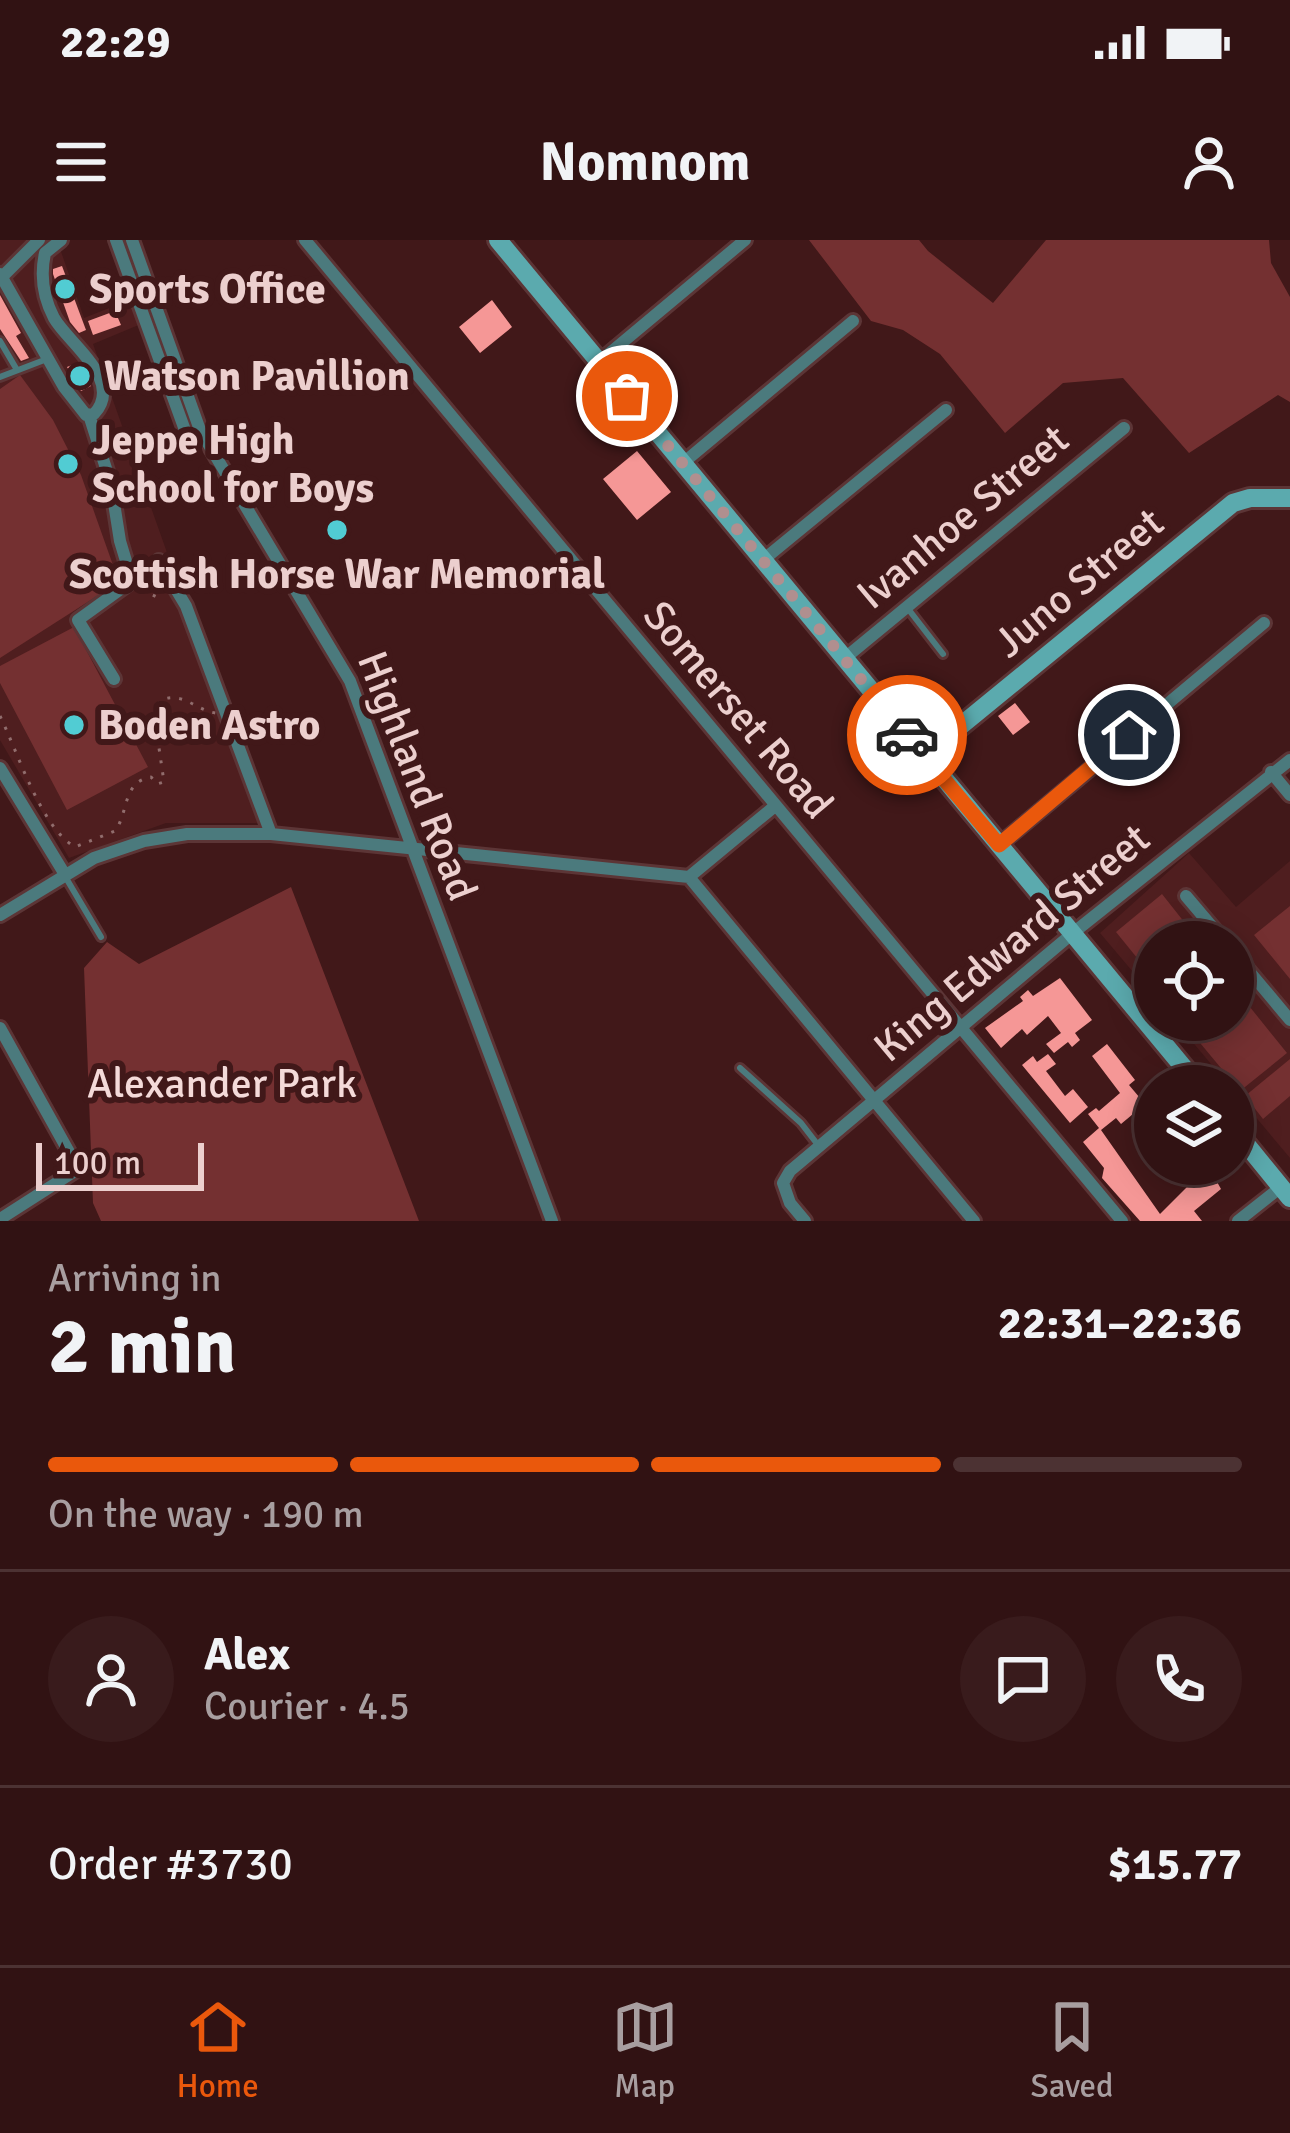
<!DOCTYPE html>
<meta charset="utf-8">
<style>
:root{--surface:#311213;--page:#391b1c;--text:#f1f3f6;--muted:#a89ea0;--line:#4c3233;--accent:#ea580c}
body{margin:0;font-family:Signika,sans-serif;background:var(--page);color:var(--text);height:100vh;display:flex;flex-direction:column;font-size:45px;white-space:nowrap}
*{box-sizing:border-box;margin:0}
p{font-size:39px;color:var(--muted)}
.icon{flex:none;width:66px;height:66px;fill:none;stroke:currentColor;stroke-width:2;stroke-linecap:round;stroke-linejoin:round}
.map{position:relative;height:981px;overflow:hidden}
.sheet{display:flex;flex-direction:column;background:var(--surface);flex:1}
.sheet>*{flex:none}
.tools{position:absolute;left:1134px;top:681px;display:grid;gap:24px}
.tools a{display:grid;place-items:center;width:120px;height:120px;border-radius:50%;background:var(--surface);box-shadow:0 6px 30px #0003,0 0 0 3px var(--line);font-size:60px}
.scale{position:absolute;left:36px;bottom:30px;width:168px;box-sizing:border-box;padding-left:12px;border:6px solid #eccfce;border-top:0;font-size:33px;line-height:42px;white-space:nowrap;color:#eccfce;-webkit-text-stroke:9px #411819;paint-order:stroke}
.pin{position:absolute;display:grid;place-items:center;width:102px;height:102px;color:#fff;margin:-51px;border:6px solid #fff;border-radius:50%;box-shadow:0 3px 12px #0007}
.courier{position:absolute;display:grid;place-items:center;width:120px;height:120px;margin:-60px;border:9px solid #ea580c;border-radius:50%;background:#fff;color:#222;box-shadow:0 3px 15px #0007}
.headline em{font-style:normal;font-weight:700}
.headline div{display:flex;flex-direction:column-reverse}
.headline{display:flex;align-items:center;justify-content:space-between;height:204px;padding:0 48px}
h1{font-size:78px;font-weight:700;line-height:90px}
.bar{display:grid;grid-template-columns:repeat(4,1fr);gap:18px 12px;align-content:center;height:144px;padding:0 48px}
.bar i{height:15px;border-radius:9px;background:var(--line)}
.bar .active{background:var(--accent)}
.bar p{grid-column:span 4}
.line{display:flex;align-items:center;gap:30px;padding:0 48px;border-top:3px solid var(--line)}
.line div{flex:1}
.round{display:grid;place-items:center;flex:none;width:126px;height:126px;border-radius:63px;background:var(--page)}
.status{display:flex;justify-content:space-between;align-items:center;height:84px;padding:0 60px;background:var(--surface);direction:ltr}
.status svg{height:33px;fill:currentColor}
header{display:flex;justify-content:space-between;align-items:center;height:156px;padding:0 48px;background:var(--surface);font-size:54px;font-weight:700}
.tab-bar{display:flex;justify-content:space-around;align-items:center;height:168px;border-top:3px solid var(--line);background:var(--surface);font-size:33px;color:var(--muted)}
.tab-bar a{display:grid;justify-items:center;gap:6px}
.tab-bar .active{color:var(--accent)}
.map>svg:first-child{display:block}
.built{fill:#4f1e1f}
.green{fill:#743031}
.building{fill:#f59796}
.lines{fill:none;stroke-linecap:round;stroke-linejoin:round}
.lane-casing{stroke:#5c3536;stroke-width:12}
.street-casing{stroke:#5c3536;stroke-width:18}
.secondary-casing{stroke:#5c3536;stroke-width:24}
.path{stroke:#916d6d;stroke-width:3;stroke-dasharray:3 9;stroke-linecap:butt}
.lane{stroke:#4b7a7d;stroke-width:6}
.street{stroke:#4b7a7d;stroke-width:12}
.secondary{stroke:#5baaae;stroke-width:18}
.done{stroke:#b08f8f;stroke-width:12;stroke-dasharray:0 21.6}
.route{stroke:#ea580c;stroke-width:15}
.poi-dot{fill:#51ccd3;stroke:#411819;stroke-width:4.5}
.labels{text-anchor:middle;dominant-baseline:central;stroke-width:12;stroke-linejoin:round;paint-order:stroke}
.poi-label{font-size:42px;font-weight:bold;fill:#eccfce;stroke:#411819;text-anchor:start}
.street-label{font-size:42px;fill:#eccfce;stroke:#411819}
.park-label{font-size:42px;fill:#f4dad9;stroke:#411819}
</style>
<div class="status"><b>22:29</b><svg viewBox="0 0 49 12"><path d="M0 12V9h3v3zM5 12V6h3v6zM10 12V3h3v9zM15 12V0h3v12zM26 1h20v11H26zM47 4h2v5h-2z"/></svg></div>
<header><svg class="icon" aria-label="menu" viewBox="0 0 24 24"><path d="M4 6h16M4 12h16M4 18h16"/></svg>Nomnom<svg class="icon" aria-label="person" viewBox="0 0 24 24"><circle cx="12" cy="8" r="4"/><path d="M4 21q1-7 8-7t8 7"/></svg></header>
<div class="map">
<svg width="1290" height="981" viewBox="0 0 1290 981">
<rect width="100%" height="100%" fill="#411819"/>
<path class="built" d="M0 0H57L84 78 132 59 141 84 93 104 263 583H166L69 618 0 500Z
M1189 613 1236 667 1290 621V918L1174 780H1233V702H1155V758L1100 693Z"/>
<path class="green" d="M809 0H919L928 11 993 63 1046 0H1269L1271 23 1290 57V162L1278 155 1189 213 1123 138 1063 143 1005 193 940 114 903 90 871 81Z
M20 135 53 180 81 235 119 342 0 418V149Z
M74 387 148 527 67 570 0 443V426Z
M291 647 419 981H101L93 963 84 728 107 702 139 724Z
M1162 654 1200 702H1155V740L1116 692Z
M1290 666V739L1254 695Z
M1233 746 1287 813 1240 851 1181 780H1233Z
M1290 819V856L1263 879 1245 856Z"/>
<path class="building" d="M62 26 86 90 79 93 70 82 53 34V29Z
M0 55 21 93 16 96 29 118 21 121 0 89Z
M492 60 512 87 480 113 459 87Z
M115 71 121 85 93 95 88 81Z
M77 123 91 146 81 151 67 127Z
M637 211 671 252 637 280 603 239Z
M1015 463 1030 482 1013 495 998 476Z
M1060 738 1092 780 1075 793 1080 800 1072 807 1068 802 1054 813 1046 804 1061 793 1048 776 1027 795 1022 789 1001 808 985 788 1023 761 1020 757 1028 750 1033 756Z
M1107 804 1135 840 1129 845 1145 864 1121 884 1116 878 1101 890 1160 974 1190 944 1174 924H1207L1221 949 1194 971 1202 981H1140L1102 938 1104 928 1083 902 1099 888 1088 874 1096 868 1099 871 1120 853 1092 816Z
M1048 814 1056 824 1046 831 1065 856 1073 849 1088 867 1070 883 1022 825 1033 816 1037 822Z"/>
<g class="lines">
<defs>
<path id="lane" d="M0 101 17 130
M0 137 47 119
M909 370 943 414
M66 638 101 697
M740 828 801 883 818 905"/>
<path id="street" d="M116 0 190 204
M132 0 200 190 350 441 552 981
M305 0 1122 981
M0 34 64 147 86 175 94 174C125 141 68 103 54 78 43 57 40 36 45 13L61 0
M2 37 39 0
M599 122 745 0
M89 175 111 244 120 301 132 341 78 380 114 439
M683 223 853 81
M763 320 946 170
M159 321 186 366 271 594
M845 418 1124 188
M0 528 64 633
M1271 532 1290 555
M999 605 1264 383
M689 637 974 981
M1186 656 1225 702
M0 675 94 618 144 601 187 594H271L689 637 775 566
M1233 712 1290 780
M0 788 75 923V931L0 979
M805 981 790 963 783 943 790 931 1073 693 1290 520
M1238 981 1281 947"/>
<path id="secondary" d="M498 0 1199 846
M925 515 1233 263 1250 258H1290
M1233 888 1290 958"/>
</defs>
<use href="#lane" class="lane-casing"/>
<use href="#street" class="street-casing"/>
<use href="#secondary" class="secondary-casing"/>
<path class="path" d="M142 350 163 360
M0 476C17 510 41 588 75 607L115 591C129 572 122 542 151 537L157 544 164 542 154 474 161 460C183 451 197 471 216 473"/>
<use href="#lane" class="lane"/>
<use href="#street" class="street"/>
<use href="#secondary" class="secondary"/>
</g>
<g class="lines">
<path class="done" d="M627 156 907 495"/>
<path class="route" d="M907 495 999 605 1129 495"/>
</g>
<g class="poi-dot">
<circle cx="65" cy="49" r="12"/>
<circle cx="80" cy="136" r="12"/>
<circle cx="68" cy="224" r="12"/>
<circle cx="337" cy="290" r="12"/>
<circle cx="74" cy="485" r="12"/>
</g>
<g class="labels">
<g class="poi-label">
<text x="89" y="49">Sports Office</text>
<text x="104" y="136">Watson Pavillion</text>
<text x="92" y="200">Jeppe High<tspan x="92" dy="48">School for Boys</tspan></text>
<text x="337" y="334" text-anchor="middle">Scottish Horse War Memorial</text>
<text x="98" y="485">Boden Astro</text>
</g>
<g class="street-label">
<text transform="translate(963 277) rotate(-40)">Ivanhoe Street</text>
<text transform="translate(1079 343) rotate(-40)">Juno Street</text>
<text transform="translate(738 470) rotate(50)">Somerset Road</text>
<text transform="translate(417 536) rotate(69)">Highland Road</text>
<text transform="translate(1012 703) rotate(-40)">King Edward Street</text>
</g>
<g class="park-label">
<text x="222" y="843">Alexander Park</text>
</g>
</g>
</svg>
<div class="tools">
<a><svg class="icon" aria-label="locate" viewBox="0 0 24 24"><circle cx="12" cy="12" r="6"/><path d="M12 2v4M12 18v4M2 12h4M18 12h4"/></svg></a>
<a><svg class="icon" aria-label="layers" viewBox="0 0 24 24"><path d="M12 4l9 5-9 5-9-5zM3 14l9 5 9-5"/></svg></a>
</div>
<div class="scale">100 m</div>
<div class="pin" style="left:627px;top:156px;background:#ea580c"><svg class="icon" aria-label="bag" viewBox="0 0 24 24"><path d="M5 8h14l-1 12H6zM9 8a3 3 0 0 1 6 0"/></svg></div>
<div class="pin" style="left:1129px;top:495px;background:#1f2937"><svg class="icon" aria-label="home" viewBox="0 0 24 24"><path d="M3 11l9-7 9 7M6 9v11h12V9"/></svg></div>
<div class="courier" style="left:907px;top:495px"><svg class="icon" aria-label="car" viewBox="0 0 24 24"><path d="M5 17H2v-5l4-1 3-4h7l3 4 3 1v5h-3M9 17h6M6 11h13"/><circle cx="7" cy="17" r="2"/><circle cx="17" cy="17" r="2"/></svg></div>
</div>
<section class="sheet">
<div class="headline"><div><h1>2 min</h1><p>Arriving in</p></div><em>22:31–22:36</em></div>
<div class="bar"><i class="active"></i><i class="active"></i><i class="active"></i><i></i><p>On the way · 190 m</p></div>
<div class="line" style="height:216px"><a class="round"><svg class="icon" aria-label="person" viewBox="0 0 24 24"><circle cx="12" cy="8" r="4"/><path d="M4 21q1-7 8-7t8 7"/></svg></a><div><b>Alex</b><p>Courier · 4.5</p></div><a class="round"><svg class="icon" aria-label="chat" viewBox="0 0 24 24"><path d="M4 5h16v11H9l-5 4z"/></svg></a><a class="round"><svg class="icon" aria-label="phone" viewBox="0 0 24 24"><path d="M5 4h4l2 5-3 2q2 4 5 5l2-3 5 2v4C11 20 4 13 5 4z"/></svg></a></div>
<div class="line" style="height:156px"><div>Order #3730</div><b>$15.77</b></div>
</section>
<nav class="tab-bar">
<a class="active"><svg class="icon" aria-label="home" viewBox="0 0 24 24"><path d="M3 11l9-7 9 7M6 9v11h12V9"/></svg>Home</a>
<a><svg class="icon" aria-label="map" viewBox="0 0 24 24"><path d="M3 6l6-2 6 2 6-2v14l-6 2-6-2-6 2zM9 4v14M15 6v14"/></svg>Map</a>
<a><svg class="icon" aria-label="saved" viewBox="0 0 24 24"><path d="M7 4h10v16l-5-4-5 4z"/></svg>Saved</a>
</nav>
